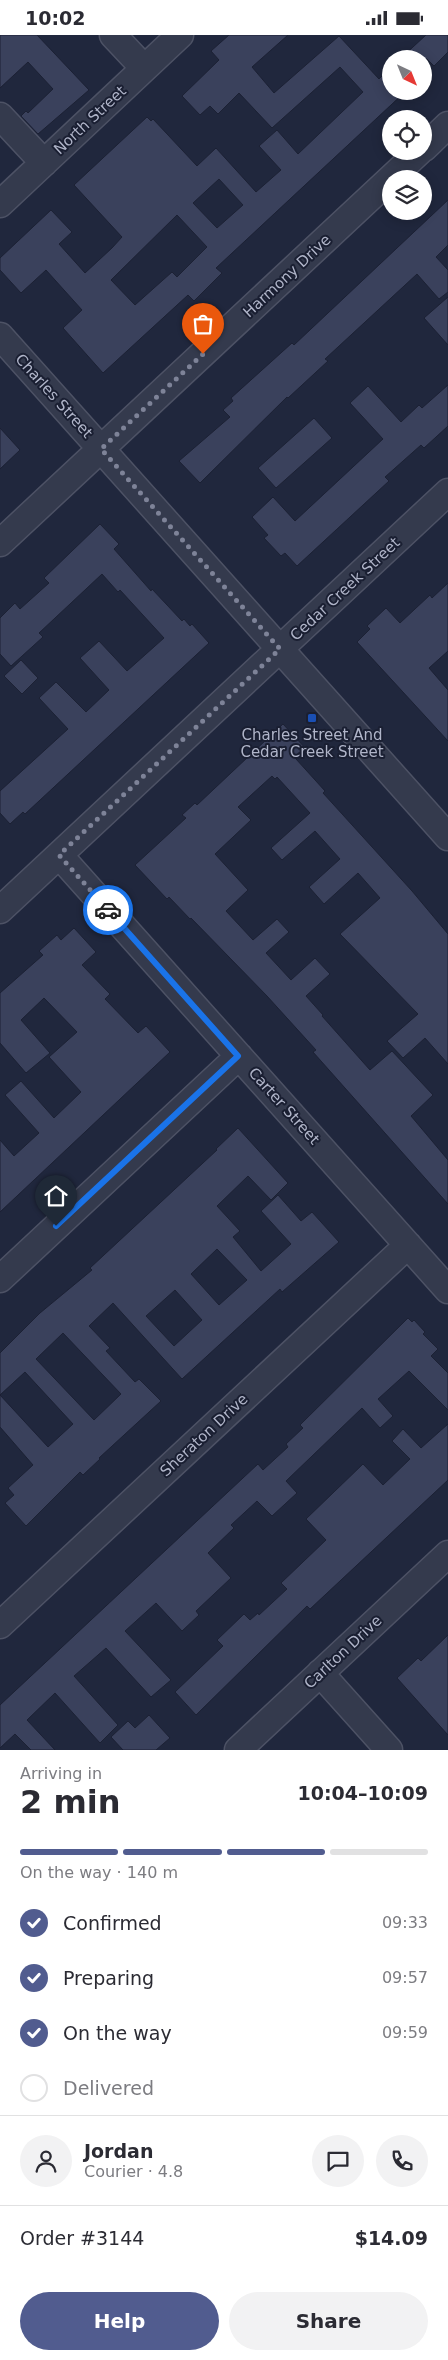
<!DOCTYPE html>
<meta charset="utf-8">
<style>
:root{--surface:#fff;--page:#f2f2f3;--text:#2b2b33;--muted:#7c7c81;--line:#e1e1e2;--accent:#515c8f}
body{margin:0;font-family:"DejaVu Sans",sans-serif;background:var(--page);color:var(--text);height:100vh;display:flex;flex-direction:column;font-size:19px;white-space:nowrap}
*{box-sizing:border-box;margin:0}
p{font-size:16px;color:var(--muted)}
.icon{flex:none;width:28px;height:28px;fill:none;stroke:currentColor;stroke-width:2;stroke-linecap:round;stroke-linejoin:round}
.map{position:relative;height:1715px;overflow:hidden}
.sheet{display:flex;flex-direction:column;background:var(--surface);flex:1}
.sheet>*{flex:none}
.needle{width:32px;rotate:137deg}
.tools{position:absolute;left:382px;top:15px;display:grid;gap:10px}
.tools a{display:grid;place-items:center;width:50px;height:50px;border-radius:50%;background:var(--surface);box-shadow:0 2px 12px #0003;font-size:25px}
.pin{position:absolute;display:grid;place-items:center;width:42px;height:42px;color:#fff;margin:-51px -21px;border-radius:50% 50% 50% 0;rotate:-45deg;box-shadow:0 0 5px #0007}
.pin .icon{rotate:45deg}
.courier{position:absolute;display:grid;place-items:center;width:50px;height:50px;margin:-25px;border:4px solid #1a73e8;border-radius:50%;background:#fff;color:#222;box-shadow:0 1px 6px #0007}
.headline em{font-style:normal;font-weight:700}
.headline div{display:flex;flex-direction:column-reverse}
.headline{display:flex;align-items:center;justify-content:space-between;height:85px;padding:0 20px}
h1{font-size:32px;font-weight:700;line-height:38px}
.bar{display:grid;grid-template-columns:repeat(4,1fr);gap:8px 5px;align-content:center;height:60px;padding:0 20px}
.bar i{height:6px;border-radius:4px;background:var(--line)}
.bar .active{background:var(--accent)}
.bar p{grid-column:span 4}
.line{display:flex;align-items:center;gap:12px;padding:0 20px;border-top:1px solid var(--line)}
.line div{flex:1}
.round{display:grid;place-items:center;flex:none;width:52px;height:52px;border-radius:26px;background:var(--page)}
ol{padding:0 20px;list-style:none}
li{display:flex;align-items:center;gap:15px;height:55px}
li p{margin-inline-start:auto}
li .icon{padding:5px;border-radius:50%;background:var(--accent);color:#fff;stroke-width:4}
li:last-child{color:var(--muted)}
li i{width:28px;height:28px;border:2px solid var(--line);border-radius:50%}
.cta{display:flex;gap:10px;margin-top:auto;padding:10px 20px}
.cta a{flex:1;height:58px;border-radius:30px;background:var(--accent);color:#fff;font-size:20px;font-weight:700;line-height:58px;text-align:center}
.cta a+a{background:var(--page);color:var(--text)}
.status{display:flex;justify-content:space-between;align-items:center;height:35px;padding:0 25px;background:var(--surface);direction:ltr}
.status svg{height:14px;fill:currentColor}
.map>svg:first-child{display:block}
.building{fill:#3a415c;stroke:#1c2134;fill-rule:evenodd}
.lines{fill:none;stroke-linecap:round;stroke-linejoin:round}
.minor-casing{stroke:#4d5265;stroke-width:29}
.minor{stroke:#343a4d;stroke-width:26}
.done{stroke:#7e8398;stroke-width:5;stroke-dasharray:0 9}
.route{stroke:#1a73e8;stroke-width:6}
.transit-dot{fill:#1a4fb4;stroke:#1a1f32;stroke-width:2}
.labels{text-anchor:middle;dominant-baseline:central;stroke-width:4;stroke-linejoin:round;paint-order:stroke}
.street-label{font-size:15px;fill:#b0b5c9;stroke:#1a1f32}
.poi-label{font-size:15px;fill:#b0b5c9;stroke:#1a1f32}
</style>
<div class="status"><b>10:02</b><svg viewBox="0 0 49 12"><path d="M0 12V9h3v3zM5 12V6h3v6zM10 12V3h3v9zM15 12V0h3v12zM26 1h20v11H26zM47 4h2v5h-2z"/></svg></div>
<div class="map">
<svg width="448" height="1715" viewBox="0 0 448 1715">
<rect width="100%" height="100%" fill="#20273d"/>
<path class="building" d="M0 0H37L89 55 38 99 21 81 26 76 28 78 53 54 28 27 0 53Z
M229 0H288L252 32 274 58 339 1 379 44 391 32V56H406L216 233 222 238 194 266 188 260 103 338 63 293 82 275 46 235 21 258 0 235V223L51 175 72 197 59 209 85 238 112 213 122 202 74 150 147 82 151 86 153 84 197 131 216 113 256 157 281 135 259 111 277 95 298 119 363 57 340 32 272 93 239 58 218 79 210 71 200 80 182 61 219 25 211 16ZM219 144 243 170 217 193 193 168ZM177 180 207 212 177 242 172 237 135 270 111 245Z
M426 0H448V17L434 31 427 24H400Z
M448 165V210L436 222 448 235V257L439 264 417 239 325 324 328 326 288 363 287 362 200 448 179 426 230 382 223 375 233 366 231 363 292 308 294 310Z
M448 262V310L424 283Z
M448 350V391L424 413 421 410 385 442 389 446 297 531 285 518 281 521 264 503 268 500 252 482 273 462 295 486 383 404 350 368 368 351 401 387 419 370 422 373Z
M314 383 332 403 276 453 258 433Z
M0 393 20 415 0 434Z
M100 489 119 509 114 514 151 556 152 554 182 586 184 584 190 591 192 589 209 608 25 779 23 777 10 789 0 778V756L68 694 39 663 56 647 86 677 109 655 80 623 99 606 127 636 164 603 120 555 118 557 102 539 39 598 43 602 11 631 0 619V583L15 568 20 574 49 548 44 543Z
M448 548V616L429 633 448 655V706L357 607 370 594 367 591 386 573 400 588 430 560 432 563Z
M21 625 38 643 22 659 4 641Z
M283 689 307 715 296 724 325 756 323 758 412 856 448 899V1029L425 1003 403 1023 387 1006 418 979 340 899 380 863 358 838 324 869 309 852 340 824 315 796 282 825 271 813 310 778 277 742 275 744 272 741 238 772 251 785 215 819 248 855 226 876 253 905 277 884 289 897 266 918 291 945 315 923 330 939 306 961 323 980 322 981 370 1035 392 1016 433 1060 411 1081 448 1125V1169L313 1017 316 1015 267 961 191 883 190 884 169 862 167 864 135 830 186 783 182 780 195 768 197 770Z
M74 893 96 917 82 930 110 959 105 964 138 998 146 991 170 1017 0 1177V1105L14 1121 39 1098 5 1060 21 1046 54 1083 81 1057 49 1022 77 997 44 963 21 985 50 1018 26 1038 0 1008V958L43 920 39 916 57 900 61 905Z
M238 1093 288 1148 271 1165 248 1141 217 1171 240 1196 233 1202 261 1236 291 1209 261 1176 278 1160 301 1186 312 1177 339 1207 282 1257 280 1254 182 1344 113 1268 89 1291 110 1313 106 1316 135 1347 139 1344 161 1366 99 1423 100 1424 83 1440 80 1437 26 1491 5 1468 14 1460 8 1453 33 1430 0 1392V1318L40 1278 92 1235 90 1233 217 1115 216 1114ZM217 1214 247 1245 219 1270 191 1239ZM175 1255 202 1285 174 1311 146 1281ZM63 1298 121 1359 94 1385 36 1324ZM25 1337 73 1389 48 1412 0 1360Z
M408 1283 412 1287 414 1285 425 1297 423 1299 438 1314 431 1321 448 1338V1375L409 1336 378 1364 393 1381 380 1393 362 1373 286 1446 297 1458 272 1481 257 1466 231 1490 234 1493 208 1518 231 1543 196 1576 199 1580 182 1596 156 1568 125 1596 171 1645 151 1662 106 1613 74 1641 118 1690 100 1708 55 1658 27 1685 55 1715H31L15 1699 0 1713V1670L258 1429 263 1435 288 1412 286 1409 303 1393 300 1390Z
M448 1389V1445L310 1574 307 1571 196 1680 175 1657 223 1611 217 1605 244 1579 250 1585 258 1578 259 1580 287 1554 281 1548 326 1505 306 1484 363 1429 383 1450 410 1424 392 1406 403 1394 421 1413Z
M448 1600V1700L397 1643 418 1623 421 1626Z
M149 1680 170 1703 156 1715H123L111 1702 128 1686 135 1693Z"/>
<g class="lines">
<defs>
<path id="minor" d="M113 0 144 33
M0 81 44 128
M424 113 448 90
M0 169 180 0
M0 301 448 802
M0 508 420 116
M59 820 448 1255
M0 875 448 457
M0 1244 239 1021
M0 1590 408 1210
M320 1638 389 1715
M238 1715 448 1519"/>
</defs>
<use href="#minor" class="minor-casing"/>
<use href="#minor" class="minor"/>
</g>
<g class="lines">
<path class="done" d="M108 875 59 820 280 614 101 414 203 319"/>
<path class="route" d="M56 1191 238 1021 108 875"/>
</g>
<rect class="transit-dot" x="307" y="678" width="10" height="10" rx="2.5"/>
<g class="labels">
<g class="street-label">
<text transform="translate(90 85) rotate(-43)">North Street</text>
<text transform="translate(287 241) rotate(-43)">Harmony Drive</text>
<text transform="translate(54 361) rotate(48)">Charles Street</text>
<text transform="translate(345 554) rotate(-43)">Cedar Creek Street</text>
<text transform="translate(284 1071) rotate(48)">Carter Street</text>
<text transform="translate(204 1400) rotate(-43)">Sheraton Drive</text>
<text transform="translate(343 1617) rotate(-43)">Carlton Drive</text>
</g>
<g class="poi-label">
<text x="312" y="700">Charles Street And<tspan x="312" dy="17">Cedar Creek Street</tspan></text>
</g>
</g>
</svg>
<div class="tools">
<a><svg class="needle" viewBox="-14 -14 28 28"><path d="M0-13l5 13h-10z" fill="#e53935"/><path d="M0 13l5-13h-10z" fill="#7c7c81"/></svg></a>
<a><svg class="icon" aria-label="locate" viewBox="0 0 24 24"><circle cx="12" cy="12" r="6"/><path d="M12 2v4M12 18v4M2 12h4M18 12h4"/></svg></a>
<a><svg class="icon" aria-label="layers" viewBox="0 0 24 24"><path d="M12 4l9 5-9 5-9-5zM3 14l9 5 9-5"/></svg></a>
</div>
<div class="pin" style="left:203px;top:319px;background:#ea580c"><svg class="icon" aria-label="bag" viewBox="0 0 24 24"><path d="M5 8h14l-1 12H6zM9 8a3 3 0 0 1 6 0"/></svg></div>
<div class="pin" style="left:56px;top:1191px;background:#1f2937"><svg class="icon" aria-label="home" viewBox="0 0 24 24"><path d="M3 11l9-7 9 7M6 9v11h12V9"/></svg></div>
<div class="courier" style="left:108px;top:875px"><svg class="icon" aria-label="car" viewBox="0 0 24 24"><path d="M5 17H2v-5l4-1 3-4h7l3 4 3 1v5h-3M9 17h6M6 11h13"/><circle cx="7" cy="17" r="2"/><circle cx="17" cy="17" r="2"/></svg></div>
</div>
<section class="sheet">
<div class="headline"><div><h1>2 min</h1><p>Arriving in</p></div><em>10:04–10:09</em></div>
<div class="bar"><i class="active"></i><i class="active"></i><i class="active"></i><i></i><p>On the way · 140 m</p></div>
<ol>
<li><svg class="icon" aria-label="check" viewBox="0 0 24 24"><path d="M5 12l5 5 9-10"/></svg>Confirmed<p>09:33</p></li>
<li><svg class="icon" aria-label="check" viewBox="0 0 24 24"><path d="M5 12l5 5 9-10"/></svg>Preparing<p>09:57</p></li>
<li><svg class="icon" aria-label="check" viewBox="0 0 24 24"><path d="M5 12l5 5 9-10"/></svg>On the way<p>09:59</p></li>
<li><i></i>Delivered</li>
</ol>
<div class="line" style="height:90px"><a class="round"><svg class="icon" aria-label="person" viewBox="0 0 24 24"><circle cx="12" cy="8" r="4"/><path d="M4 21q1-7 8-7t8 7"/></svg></a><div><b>Jordan</b><p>Courier · 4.8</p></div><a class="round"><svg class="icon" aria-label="chat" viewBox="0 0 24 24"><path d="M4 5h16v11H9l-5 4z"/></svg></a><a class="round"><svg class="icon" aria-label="phone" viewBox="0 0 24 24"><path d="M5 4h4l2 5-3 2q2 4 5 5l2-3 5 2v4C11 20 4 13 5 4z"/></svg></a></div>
<div class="line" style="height:65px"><div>Order #3144</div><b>$14.09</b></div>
<div class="cta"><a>Help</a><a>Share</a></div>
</section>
